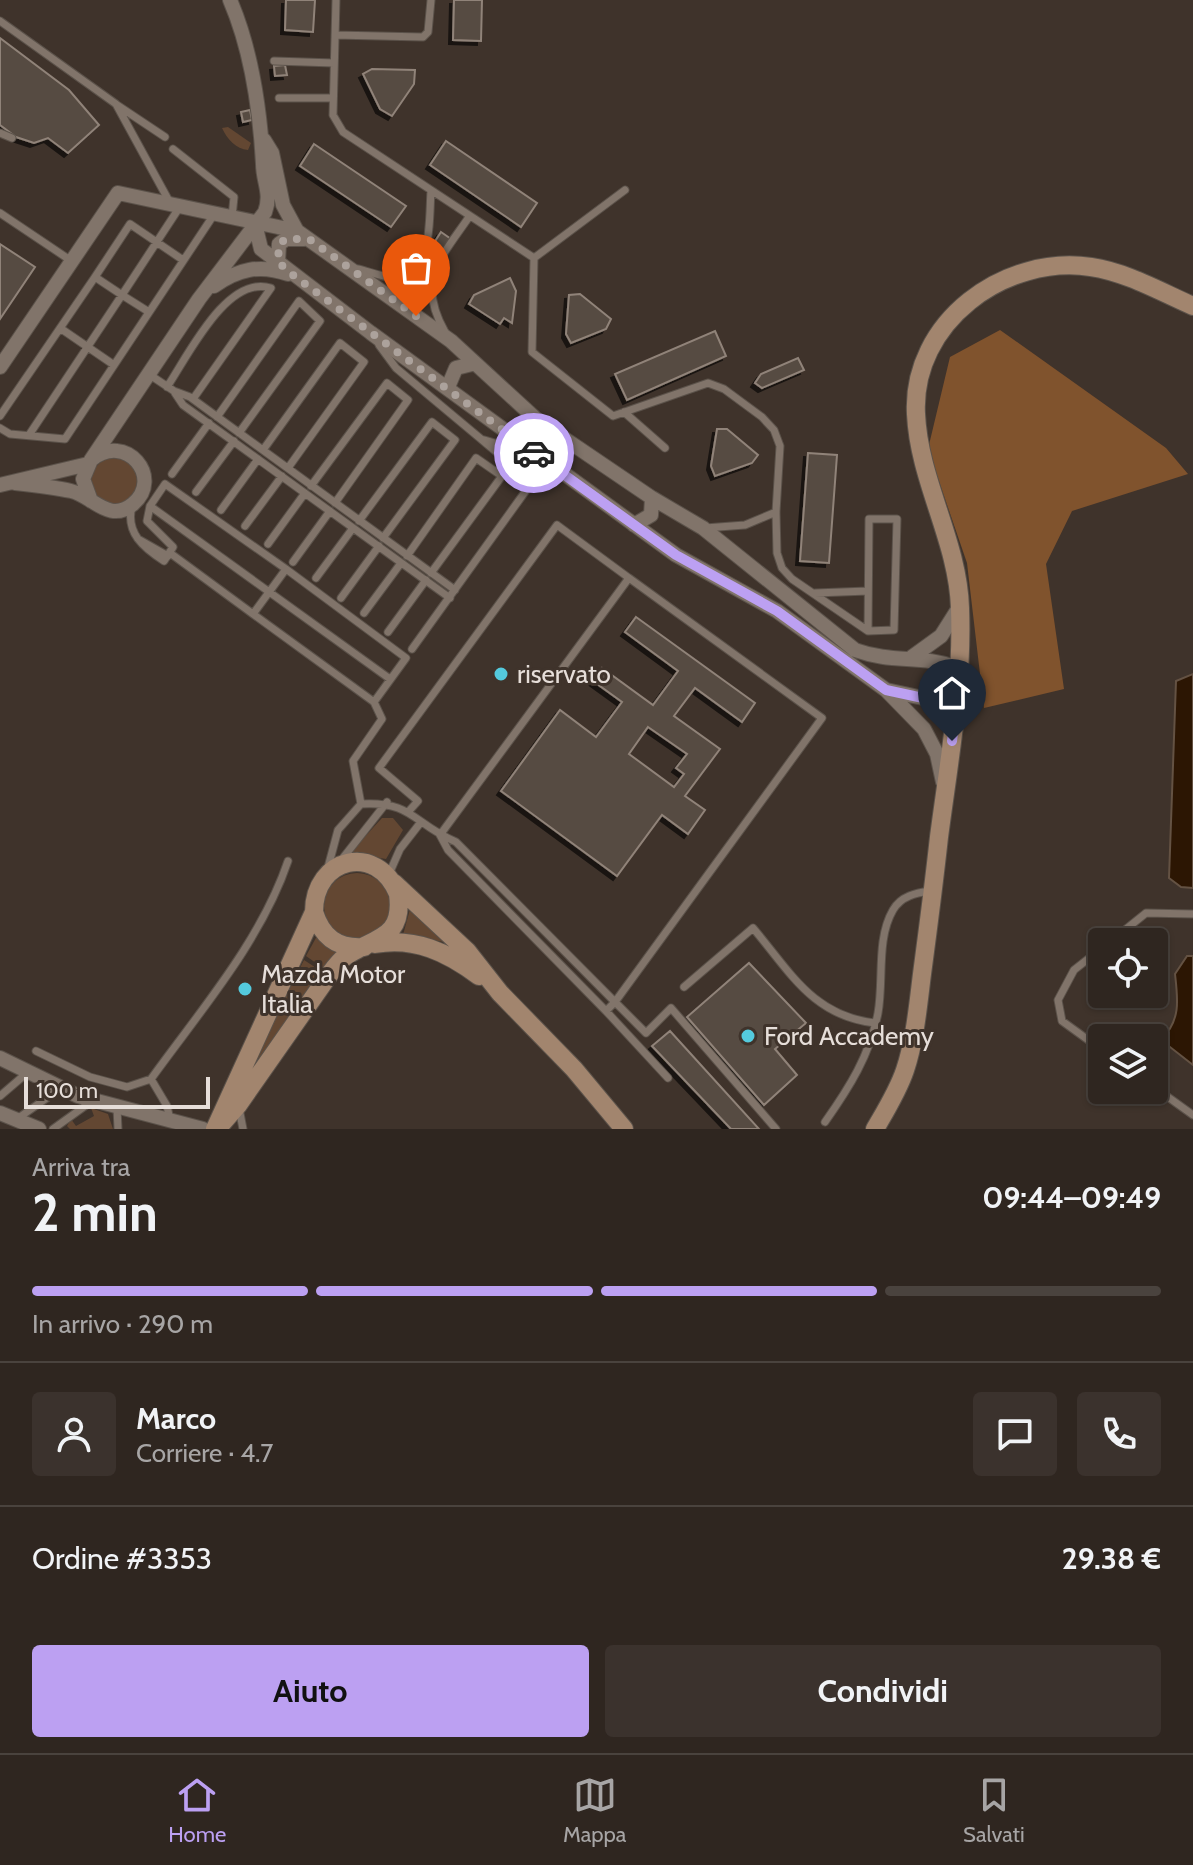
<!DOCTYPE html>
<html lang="it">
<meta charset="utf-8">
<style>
:root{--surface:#2f2620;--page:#3b322d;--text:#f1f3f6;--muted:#a7a5a5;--line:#4a433e;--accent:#bca0f2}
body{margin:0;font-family:Cabin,sans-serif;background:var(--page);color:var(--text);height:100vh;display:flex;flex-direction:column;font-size:30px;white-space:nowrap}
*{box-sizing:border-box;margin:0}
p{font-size:26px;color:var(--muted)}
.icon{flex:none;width:44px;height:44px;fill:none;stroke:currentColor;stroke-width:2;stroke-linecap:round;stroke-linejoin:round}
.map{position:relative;height:1129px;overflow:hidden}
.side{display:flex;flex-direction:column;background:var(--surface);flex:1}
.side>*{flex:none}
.tools{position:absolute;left:1088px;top:928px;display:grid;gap:16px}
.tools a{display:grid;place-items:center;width:80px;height:80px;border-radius:8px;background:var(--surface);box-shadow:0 2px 6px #0004,0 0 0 2px var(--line);font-size:40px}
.scale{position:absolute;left:24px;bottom:20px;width:186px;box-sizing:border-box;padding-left:8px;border:4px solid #e6ded9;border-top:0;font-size:22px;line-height:28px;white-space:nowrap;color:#e6ded9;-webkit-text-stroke:6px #3f332b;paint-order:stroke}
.pin{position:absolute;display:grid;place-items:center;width:68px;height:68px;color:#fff;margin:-82px -34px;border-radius:50% 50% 50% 0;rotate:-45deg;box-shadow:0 0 8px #0007}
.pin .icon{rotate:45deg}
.courier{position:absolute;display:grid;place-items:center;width:80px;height:80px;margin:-40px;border:6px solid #bca0f2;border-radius:50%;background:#fff;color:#222;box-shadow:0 2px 10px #0007}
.head em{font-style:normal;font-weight:800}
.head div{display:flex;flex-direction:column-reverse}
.head{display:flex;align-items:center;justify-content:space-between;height:136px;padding:0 32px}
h1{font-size:52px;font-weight:800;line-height:60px}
.bar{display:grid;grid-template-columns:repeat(4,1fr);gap:12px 8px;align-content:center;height:96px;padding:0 32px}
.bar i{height:10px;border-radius:6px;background:var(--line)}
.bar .selected{background:var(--accent)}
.bar p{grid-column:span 4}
.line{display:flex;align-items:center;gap:20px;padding:0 32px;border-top:2px solid var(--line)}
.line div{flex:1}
.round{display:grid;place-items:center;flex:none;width:84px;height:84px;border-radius:8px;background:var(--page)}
.action{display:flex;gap:16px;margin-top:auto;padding:16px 32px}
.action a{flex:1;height:92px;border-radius:8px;background:var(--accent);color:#111;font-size:32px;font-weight:800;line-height:92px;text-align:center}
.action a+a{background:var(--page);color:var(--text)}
.menu{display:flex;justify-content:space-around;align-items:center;height:112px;border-top:2px solid var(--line);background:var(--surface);font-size:22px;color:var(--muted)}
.menu a{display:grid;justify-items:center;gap:4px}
.menu .selected{color:var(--accent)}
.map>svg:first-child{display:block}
.green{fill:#634732}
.forest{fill:#80532d}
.water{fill:#2c1603;stroke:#645243;stroke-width:2}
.building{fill:#574b42;stroke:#908379;stroke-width:2;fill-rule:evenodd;filter:url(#shadow)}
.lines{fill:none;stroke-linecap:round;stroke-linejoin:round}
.lane-casing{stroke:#5b524a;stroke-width:9}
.street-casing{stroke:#5b524a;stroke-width:16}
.secondary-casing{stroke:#5b524a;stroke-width:20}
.lane{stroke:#81746a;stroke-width:7}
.street{stroke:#81746a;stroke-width:14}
.secondary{stroke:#a2856e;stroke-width:18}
.done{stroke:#aca29c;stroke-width:8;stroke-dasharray:0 14.4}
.route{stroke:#bca0f2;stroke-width:10}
.poi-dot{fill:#54cadd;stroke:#3f332b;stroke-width:3}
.labels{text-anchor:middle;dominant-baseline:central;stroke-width:6;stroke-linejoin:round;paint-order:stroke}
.poi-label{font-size:26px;fill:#e6ded9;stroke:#3f332b;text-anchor:start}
</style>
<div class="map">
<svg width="1193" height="1129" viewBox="0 0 1193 1129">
<defs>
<filter id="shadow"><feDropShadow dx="-4" dy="4" stdDeviation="0" flood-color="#0009"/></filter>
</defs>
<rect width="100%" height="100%" fill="#3f332b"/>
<path class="green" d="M228 127 251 143 248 150C236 149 227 139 222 128Z
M91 481a23 23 0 1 1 46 0a23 23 0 1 1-46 0Z
M382 818H393L403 830 386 859 350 853Z
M324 906a33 33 0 1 1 66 0a33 33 0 1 1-66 0Z
M410 909 444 942 403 935Z
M317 936 337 952 326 970 306 956Z
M304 960 324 973 259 1059 256 1055Z
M91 1108 108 1114 113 1129H70L67 1126 71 1119 76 1126 94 1116Z"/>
<path class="forest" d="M1000 330 1166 448 1188 474 1072 511 1046 564 1064 689 984 708 967 563 928 449 950 357Z"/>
<path class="water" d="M1193 674V888L1181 887 1169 878 1176 681Z
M1187 956H1193V1065L1161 1040C1181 1020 1178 1000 1175 974Z"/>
<path class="building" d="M286 0H315L313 32 285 30Z
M454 0H482L481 41 453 40Z
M0 38 69 90 99 125 68 153 48 138 34 143 16 137 0 125Z
M285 65 287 75 275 76 274 66Z
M372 69 415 70 414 84 392 116 380 109 363 74Z
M250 110 252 120 243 122 241 112Z
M446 141 537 203 521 227 430 165Z
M314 144 406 206 391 227 300 166Z
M441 232 451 239 443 250 434 243Z
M0 244 35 267 0 319Z
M510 278 516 291 512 323 504 318 500 324 469 304 474 295Z
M580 294 611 319 606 329 571 343 566 334 569 295Z
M715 331 726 356 627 400 615 374Z
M798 358 804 370 762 388 755 383 761 374Z
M717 429H727L758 455 752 463 715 476 711 466Z
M808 453 837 455 829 563 800 561Z
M636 617 755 703 742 722 695 688 674 716 720 749 685 796 705 810 688 834 662 815 617 876 501 791 560 710 596 737 622 702 593 681 602 668 653 705 678 671 625 632ZM648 727 687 754 676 768 684 774 674 787 629 754Z
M749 963 806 1023 775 1049 797 1075 764 1105 687 1017Z
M670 1031 759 1129H731L652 1046Z"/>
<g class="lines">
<defs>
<path id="lane" d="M336 0 333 115 343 132 534 258 532 352 613 416 708 383 724 389 762 417 774 430 780 446 776 512 777 553 782 568 792 579 868 631 894 630 897 519H869L868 631
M0 21 116 104 169 201
M335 35 423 37 428 32 431 0
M274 61 334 63
M279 98H333
M117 105 165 137
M0 133 12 138
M173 149 234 197 232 217
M0 213 70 260
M534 258 625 190
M358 269C371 272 389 280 402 277 433 270 429 215 431 191
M95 277 130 224 183 260
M60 328 114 365
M445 332C416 281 440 259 469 217
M379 345 396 368 481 439
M150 375 174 391 190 397 455 590
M167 387C188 356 227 274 271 288L193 399
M175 393 183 405 450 598
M624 412 665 448
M0 416 95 277 122 295 181 205
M217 417 299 301 320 321 239 433
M0 428 10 434 65 439 215 213
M29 435 122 295 149 312
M263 450 340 343 364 362 288 468
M172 474 209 423
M311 486 387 383 408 400 335 503
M196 492 234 441
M132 506C125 533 144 548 164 561L173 547 147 521 150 506 165 484 286 569 253 614 170 553
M150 506 390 679
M221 510 258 459
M359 521 432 422 455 440 383 538
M245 526 282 476
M705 528 745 525 776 512
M138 539 168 556
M268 544 305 493
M407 556 476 458 502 476 431 573
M293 562 330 511
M316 578 353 528
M629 578 822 718 615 1002 646 1033 671 1008 776 1129
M815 593 868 591
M341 598 379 546
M364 613 401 563
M253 614 374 702 406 658 286 569
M388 632 426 580
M412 649 530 485 528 479 481 439 529 453
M361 804 353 761 382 719 374 702
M409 811 418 801 379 768 557 525 629 578 440 835
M339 863 387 802
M327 871 338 830 361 804C413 801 413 824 456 842L615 1002 606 1011 448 850 440 835
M389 874 400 849 421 822
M1110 942 1146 913 1193 914
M1102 948 1074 970 1058 1000 1062 1021 1102 1050
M684 987 753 928C791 973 813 1016 875 1023
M606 1011 668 1078
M36 1051 90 1077 127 1087 151 1079
M1154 1087 1193 1115
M0 1096 28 1072
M117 1108 118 1129
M239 1108 243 1129
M17 1119 61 1088
M170 1120 167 1106 151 1079C200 1011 261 941 288 861
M825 1122C849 1088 870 1055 878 1013 884 980 876 939 893 910 901 896 916 893 930 891
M53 1129 92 1101"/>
<path id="street" d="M264 140 272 153 283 205 297 231
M255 224 261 249 371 333 676 555 777 611 886 690 924 729 937 754 943 782
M278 262 279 244 286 239H304
M214 286C238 269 260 264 288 274
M0 367 118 193 297 231 451 341 537 420 652 498 703 528 855 650C894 664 920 654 958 668
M448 387 456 368 472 364
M91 460 199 299 265 212C272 193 263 182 263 164 260 110 252 51 230 0
M15 483C34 485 53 487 71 491 93 496 109 524 133 504 164 478 126 431 91 460L83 479 91 501
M0 485 88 464
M634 525 651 515 652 498
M912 657 941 636 960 606
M886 690 923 698 958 696
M0 1058 78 1096 203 1129
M0 1113 39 1129"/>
<path id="secondary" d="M394 883 467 951 500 993 574 1069 624 1129
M314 912C322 937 337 949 364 947
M375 944C415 937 447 952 479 976
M215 1129 314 912C314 857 377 842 398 894 404 939 375 937 346 956 340 960 334 968 329 975L238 1105 217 1129
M875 1129C886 1110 898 1091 905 1070 915 1040 918 1006 922 974 928 929 934 883 939 837 949 761 963 685 960 608 958 541 919 481 916 414 911 322 1005 254 1091 267 1126 272 1161 292 1193 306"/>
</defs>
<use href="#lane" class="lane-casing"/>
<use href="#street" class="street-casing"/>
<use href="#secondary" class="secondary-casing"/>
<use href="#lane" class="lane"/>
<use href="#street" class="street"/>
<use href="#secondary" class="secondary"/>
</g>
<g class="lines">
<path class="done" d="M416 316 309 239H286L279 244 278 262 293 275 534 453"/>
<path class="route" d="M534 453 676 555 777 611 886 690 923 698 958 696 952 741"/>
</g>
<g class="poi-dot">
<circle cx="501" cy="674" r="8"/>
<circle cx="245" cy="989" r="8"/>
<circle cx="748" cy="1036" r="8"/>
</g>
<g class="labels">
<g class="poi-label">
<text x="517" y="674">riservato</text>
<text x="261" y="974">Mazda Motor<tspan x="261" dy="30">Italia</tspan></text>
<text x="764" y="1036">Ford Accademy</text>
</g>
</g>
</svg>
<div class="tools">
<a><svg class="icon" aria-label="locate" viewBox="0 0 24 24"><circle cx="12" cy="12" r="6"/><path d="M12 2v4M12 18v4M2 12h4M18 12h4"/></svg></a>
<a><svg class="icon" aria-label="layers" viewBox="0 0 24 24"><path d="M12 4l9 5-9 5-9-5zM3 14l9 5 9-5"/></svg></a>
</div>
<div class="scale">100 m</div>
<div class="pin" style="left:416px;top:316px;background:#ea580c"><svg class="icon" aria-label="bag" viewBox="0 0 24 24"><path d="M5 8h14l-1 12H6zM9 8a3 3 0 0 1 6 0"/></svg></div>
<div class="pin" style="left:952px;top:741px;background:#1f2937"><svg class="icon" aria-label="home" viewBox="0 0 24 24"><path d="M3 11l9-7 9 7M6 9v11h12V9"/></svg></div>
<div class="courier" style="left:534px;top:453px"><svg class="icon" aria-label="car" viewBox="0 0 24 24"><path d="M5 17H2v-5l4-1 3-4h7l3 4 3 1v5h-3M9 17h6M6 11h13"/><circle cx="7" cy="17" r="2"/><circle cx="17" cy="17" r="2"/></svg></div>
</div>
<section class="side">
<div class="head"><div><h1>2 min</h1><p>Arriva tra</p></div><em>09:44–09:49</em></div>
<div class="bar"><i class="selected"></i><i class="selected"></i><i class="selected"></i><i></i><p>In arrivo · 290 m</p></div>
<div class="line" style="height:144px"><a class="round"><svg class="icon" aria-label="person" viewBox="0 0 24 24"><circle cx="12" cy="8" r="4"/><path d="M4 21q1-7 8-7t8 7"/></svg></a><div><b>Marco</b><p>Corriere · 4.7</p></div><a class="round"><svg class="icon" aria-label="chat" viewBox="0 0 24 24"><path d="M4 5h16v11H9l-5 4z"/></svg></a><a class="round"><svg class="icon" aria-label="phone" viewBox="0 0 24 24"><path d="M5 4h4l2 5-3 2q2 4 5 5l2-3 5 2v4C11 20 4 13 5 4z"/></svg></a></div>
<div class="line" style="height:104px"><div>Ordine #3353</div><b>29.38 €</b></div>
<div class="action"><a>Aiuto</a><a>Condividi</a></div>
</section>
<nav class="menu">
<a class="selected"><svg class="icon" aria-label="home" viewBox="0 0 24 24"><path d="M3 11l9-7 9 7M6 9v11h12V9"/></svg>Home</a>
<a><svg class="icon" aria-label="map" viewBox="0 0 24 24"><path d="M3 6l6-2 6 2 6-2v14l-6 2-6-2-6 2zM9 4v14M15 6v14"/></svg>Mappa</a>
<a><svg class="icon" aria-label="saved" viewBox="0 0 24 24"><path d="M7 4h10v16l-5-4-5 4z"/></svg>Salvati</a>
</nav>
